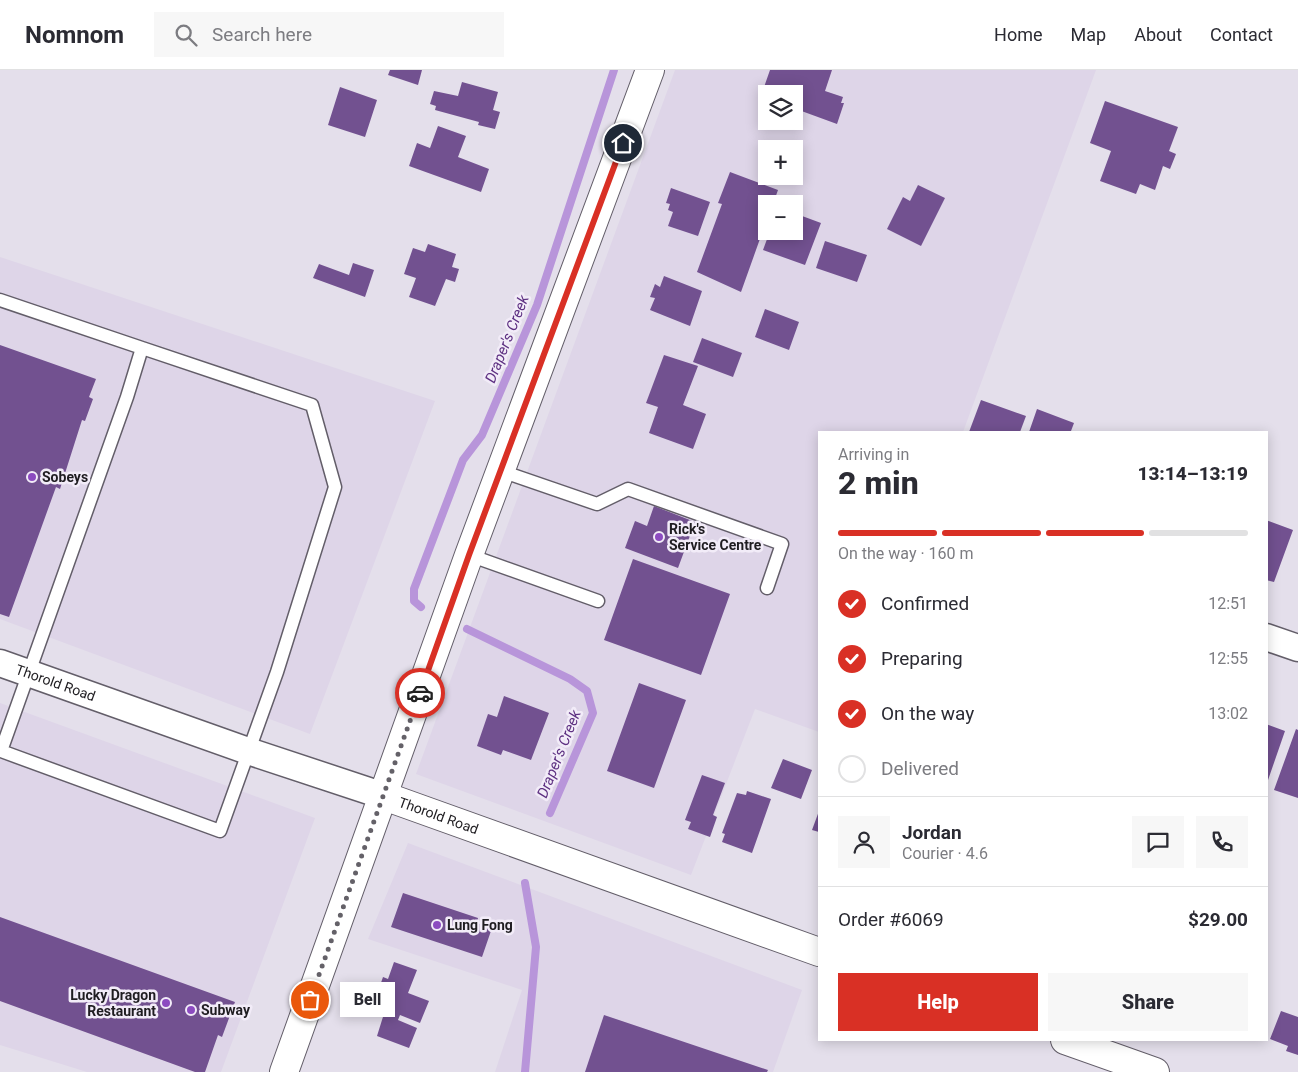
<!DOCTYPE html>
<meta charset="utf-8">
<style>
:root{--surface:#fff;--page:#f7f7f7;--text:#2b2b33;--muted:#7c7c81;--line:#e1e1e2;--accent:#d93025}
body{margin:0;font-family:Roboto,sans-serif;background:var(--page);color:var(--text);height:100vh;display:flex;flex-direction:column;font-size:19px;white-space:nowrap}
*{box-sizing:border-box;margin:0}
p{font-size:16px;color:var(--muted)}
.icon{flex:none;width:28px;height:28px;fill:none;stroke:currentColor;stroke-width:2;stroke-linecap:round;stroke-linejoin:round}
.map{position:relative;flex:1;overflow:hidden}
.drawer{position:absolute;left:818px;top:361px;width:450px;height:610px;display:flex;flex-direction:column;background:var(--surface);border-radius:0px;box-shadow:0 2px 12px #0003}
.drawer>*{flex:none}
.fabs{position:absolute;left:758px;top:15px;display:grid;gap:10px}
.fabs a{display:grid;place-items:center;width:45px;height:45px;border-radius:0px;background:var(--surface);box-shadow:0 2px 12px #0003;font-size:25px}
.pin{position:absolute;display:grid;place-items:center;width:42px;height:42px;color:#fff;margin:-21px;border:2px solid #fff;border-radius:50%;box-shadow:0 1px 5px #0007}
.courier{position:absolute;display:grid;place-items:center;width:50px;height:50px;margin:-25px;border:4px solid #d93025;border-radius:50%;background:#fff;color:#222;box-shadow:0 1px 6px #0007}
.bubble{position:absolute;height:35px;border-radius:0px;background:var(--surface);box-shadow:0 2px 12px #0003;font-size:16px;font-weight:800;line-height:35px;text-align:center}
.summary em{font-style:normal;font-weight:800}
.summary div{display:flex;flex-direction:column-reverse}
.summary{display:flex;align-items:center;justify-content:space-between;height:85px;padding:0 20px}
h1{font-size:32px;font-weight:800;line-height:38px}
.bar{display:grid;grid-template-columns:repeat(4,1fr);gap:8px 5px;align-content:center;height:60px;padding:0 20px}
.bar i{height:6px;border-radius:4px;background:var(--line)}
.bar .active{background:var(--accent)}
.bar p{grid-column:span 4}
.line{display:flex;align-items:center;gap:12px;padding:0 20px;border-top:1px solid var(--line)}
.line div{flex:1}
.round{display:grid;place-items:center;flex:none;width:52px;height:52px;border-radius:0px;background:var(--page)}
ol{padding:0 20px;list-style:none}
li{display:flex;align-items:center;gap:15px;height:55px}
li p{margin-inline-start:auto}
li .icon{padding:5px;border-radius:50%;background:var(--accent);color:#fff;stroke-width:4}
li:last-child{color:var(--muted)}
li i{width:28px;height:28px;border:2px solid var(--line);border-radius:50%}
.action{display:flex;gap:10px;margin-top:auto;padding:10px 20px}
.action a{flex:1;height:58px;border-radius:0px;background:var(--accent);color:#fff;font-size:20px;font-weight:800;line-height:58px;text-align:center}
.action a+a{background:var(--page);color:var(--text)}
header{display:flex;align-items:center;gap:30px;box-sizing:border-box;height:70px;padding:0 25px;background:var(--surface);border-bottom:1px solid var(--line)}
header strong{font-size:24px}
nav{display:flex;gap:28px;margin-inline-start:auto;font-size:18px}
.search{width:350px;height:45px;background:var(--page);display:flex;align-items:center;gap:12px;box-sizing:border-box;padding:0 18px;border-radius:0px;color:var(--muted);font-size:19px}
.map>svg:first-child{display:block}
.built{fill:#ded5e8;fill-rule:evenodd}
.lines{fill:none;stroke-linecap:round;stroke-linejoin:round}
.stream{stroke:#b895da;stroke-width:8}
.building{fill:#725190}
.lane-casing{stroke:#635e69;stroke-width:15}
.street-casing{stroke:#635e69;stroke-width:29}
.secondary-casing{stroke:#635e69;stroke-width:30}
.lane{stroke:#fff;stroke-width:12}
.street{stroke:#fff;stroke-width:26}
.secondary{stroke:#fff;stroke-width:28}
.done{stroke:#646168;stroke-width:5;stroke-dasharray:0 9}
.route{stroke:#d93025;stroke-width:6}
.poi-dot{fill:#8c4bc0;stroke:#f2ecf8;stroke-width:2}
.labels{text-anchor:middle;dominant-baseline:central;stroke-width:5;stroke-linejoin:round;paint-order:stroke}
.poi-label{font-size:14px;font-weight:bold;fill:#1f1d21;stroke:#f2ecf8;text-anchor:start}
.street-label{font-size:14px;fill:#1f1d21;stroke:#f2ecf8}
.water-label{font-size:15px;font-style:italic;fill:#5e3182;stroke:#f2ecf8}
</style>
<header>
<strong>Nomnom</strong>
<div class="search"><svg class="icon" aria-label="search" viewBox="0 0 24 24"><circle cx="10" cy="10" r="6"/><path d="M15 15l6 6"/></svg>Search here</div>
<nav><a>Home</a><a>Map</a><a>About</a><a>Contact</a></nav>
</header>
<div class="map">
<svg width="1298" height="1002" viewBox="0 0 1298 1002">
<rect width="100%" height="100%" fill="#e4dfeb"/>
<path class="built" d="M675 0H1096L963 362H819V662L755 639 691 805 416 704ZM766 24H794V51H766ZM766 79H794V106H766ZM766 134H794V161H766Z
M0 187 435 331 310 664 0 549Z
M0 633 315 748 221 1002H87L0 975Z
M408 773 802 920 773 1002H495L522 920 368 869Z"/>
<g class="lines">
<path class="stream" d="M421 537 414 531V519L463 390 482 365 537 235 614 0
M467 559 570 609 587 621 593 643 550 743
M525 1002 536 877 525 813"/>
</g>
<path class="building" d="M390 0H422L418 15 388 5Z
M770 0H832L825 21 843 27 841 33H844L837 54 796 39 794 42V24H775L763 20Z
M462 12 498 22 493 40 500 42 495 59 478 55 479 52 435 40 436 36 430 34 434 21 458 26Z
M340 17 377 30 365 67 328 55Z
M1105 31 1178 57 1169 81 1176 84 1170 99 1163 96 1155 120 1140 114 1136 124 1100 111 1111 81 1090 73Z
M438 56 466 66 458 87 489 99 481 122 409 96 417 73 430 78Z
M730 102 778 120 773 134H766V152L741 222 697 202 722 134 718 133Z
M918 115 945 128 921 176 887 159 903 127 910 131Z
M671 118 710 132 698 166 668 156 673 142 668 140 670 134 666 133Z
M794 143 821 153 805 195 763 180 770 161H794Z
M825 171 867 185 857 212 816 198Z
M428 174 456 184 452 197 459 199 455 212 446 209 435 236 409 227 416 208 404 204 413 178 425 182Z
M353 193 374 200 365 227 313 208 319 194 349 205Z
M664 206 702 221 690 256 650 240 655 228 650 227 655 214 660 217Z
M765 239 799 252 789 280 755 267Z
M702 268 742 283 733 307 693 292Z
M0 275 96 309 89 327 93 329 85 351 82 350 60 419 56 417 9 547 0 544Z
M664 285 698 296 683 335 706 344 693 379 649 363 658 337 646 333Z
M981 330 1026 346 1020 362H969Z
M1037 339 1074 353 1071 361 1074 362H1029Z
M654 436 695 452 678 498 625 478 635 451 647 456Z
M1266 450 1293 460 1274 512 1266 510Z
M633 489 730 524 701 605 604 570Z
M639 613 686 630 654 718 607 701Z
M504 626 549 643 531 690 503 680 501 685 477 676 488 644 497 647Z
M1266 654 1285 661 1267 713H1266Z
M1296 659 1298 660V728L1274 720Z
M783 689 812 700 801 729 771 718Z
M702 705 725 713 713 745 717 747 710 767 688 759 691 752 685 750Z
M747 721 771 729 752 783 722 772 725 764 722 763 737 723 746 725Z
M819 741V762L812 760Z
M403 823 478 848 477 853 492 858 482 887 391 857Z
M0 847 235 932 222 967 218 965 205 1002H195L0 931Z
M394 892 417 900 408 923 429 931 420 953 400 945 398 950 417 958 409 978 377 966 387 934 375 930 383 907 388 909Z
M1281 941 1298 947V985L1286 981 1288 976 1270 969Z
M604 945 768 1000 767 1002H585Z"/>
<g class="lines">
<defs>
<path id="lane" d="M0 230 142 278 127 327 1 681 220 761 277 602 335 417 312 335 142 278
M501 401 597 434 628 419 782 474 767 518
M469 485 598 531"/>
<g id="street">
<path d="M1266 567 1298 578"/>
<path id="s1" d="M0 593 248 681 384 726"/>
</g>
<g id="secondary">
<path id="s2" d="M384 726 819 882"/>
<path d="M1065 970 1155 1002"/>
<path d="M284 1002 469 485 650 0"/>
</g>
</defs>
<use href="#lane" class="lane-casing"/>
<use href="#street" class="street-casing"/>
<use href="#secondary" class="secondary-casing"/>
<use href="#lane" class="lane"/>
<use href="#street" class="street"/>
<use href="#secondary" class="secondary"/>
</g>
<g class="lines">
<path class="done" d="M310 930 420 623"/>
<path class="route" d="M420 623 469 485 623 73"/>
</g>
<g class="poi-dot">
<circle cx="32" cy="407" r="5"/>
<circle cx="659" cy="467" r="5"/>
<circle cx="437" cy="855" r="5"/>
<circle cx="166" cy="933" r="5"/>
<circle cx="191" cy="940" r="5"/>
</g>
<g class="labels">
<g class="poi-label">
<text x="42" y="407">Sobeys</text>
<text x="669" y="459">Rick's<tspan x="669" dy="16">Service Centre</tspan></text>
<text x="447" y="855">Lung Fong</text>
<text x="156" y="925" text-anchor="end">Lucky Dragon<tspan x="156" dy="16">Restaurant</tspan></text>
<text x="201" y="940">Subway</text>
</g>
<g class="street-label">
<text stroke="none"><textPath href="#s1" startOffset="59">Thorold Road</textPath></text>
<text stroke="none"><textPath href="#s2" startOffset="58">Thorold Road</textPath></text>
</g>
<g class="water-label">
<text transform="translate(507 269) rotate(-68)">Draper's Creek</text>
<text transform="translate(559 684) rotate(-68)">Draper's Creek</text>
</g>
</g>
</svg>
<div class="fabs">
<a><svg class="icon" aria-label="layers" viewBox="0 0 24 24"><path d="M12 4l9 5-9 5-9-5zM3 14l9 5 9-5"/></svg></a>
<a>+</a>
<a>−</a>
</div>
<div class="pin" style="left:310px;top:930px;background:#ea580c"><svg class="icon" aria-label="bag" viewBox="0 0 24 24"><path d="M5 8h14l-1 12H6zM9 8a3 3 0 0 1 6 0"/></svg></div>
<div class="pin" style="left:623px;top:73px;background:#1f2937"><svg class="icon" aria-label="home" viewBox="0 0 24 24"><path d="M3 11l9-7 9 7M6 9v11h12V9"/></svg></div>
<div class="courier" style="left:420px;top:623px"><svg class="icon" aria-label="car" viewBox="0 0 24 24"><path d="M5 17H2v-5l4-1 3-4h7l3 4 3 1v5h-3M9 17h6M6 11h13"/><circle cx="7" cy="17" r="2"/><circle cx="17" cy="17" r="2"/></svg></div>
<div class="bubble" style="left:340px;top:912px;width:55px">Bell</div>
<section class="drawer">
<div class="summary"><div><h1>2 min</h1><p>Arriving in</p></div><em>13:14–13:19</em></div>
<div class="bar"><i class="active"></i><i class="active"></i><i class="active"></i><i></i><p>On the way · 160 m</p></div>
<ol>
<li><svg class="icon" aria-label="check" viewBox="0 0 24 24"><path d="M5 12l5 5 9-10"/></svg>Confirmed<p>12:51</p></li>
<li><svg class="icon" aria-label="check" viewBox="0 0 24 24"><path d="M5 12l5 5 9-10"/></svg>Preparing<p>12:55</p></li>
<li><svg class="icon" aria-label="check" viewBox="0 0 24 24"><path d="M5 12l5 5 9-10"/></svg>On the way<p>13:02</p></li>
<li><i></i>Delivered</li>
</ol>
<div class="line" style="height:90px"><a class="round"><svg class="icon" aria-label="person" viewBox="0 0 24 24"><circle cx="12" cy="8" r="4"/><path d="M4 21q1-7 8-7t8 7"/></svg></a><div><b>Jordan</b><p>Courier · 4.6</p></div><a class="round"><svg class="icon" aria-label="chat" viewBox="0 0 24 24"><path d="M4 5h16v11H9l-5 4z"/></svg></a><a class="round"><svg class="icon" aria-label="phone" viewBox="0 0 24 24"><path d="M5 4h4l2 5-3 2q2 4 5 5l2-3 5 2v4C11 20 4 13 5 4z"/></svg></a></div>
<div class="line" style="height:65px"><div>Order #6069</div><b>$29.00</b></div>
<div class="action"><a>Help</a><a>Share</a></div>
</section>
</div>
